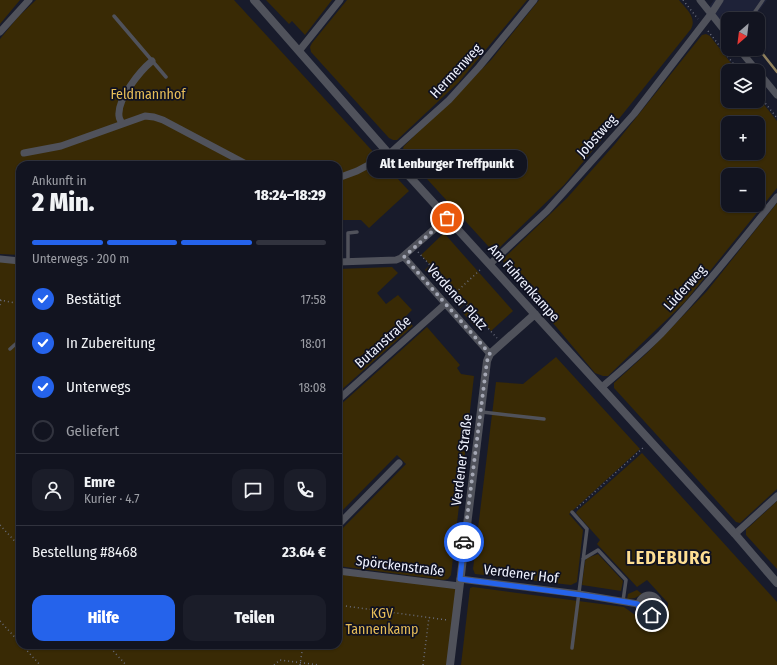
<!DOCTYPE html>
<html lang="de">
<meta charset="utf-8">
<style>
:root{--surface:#121420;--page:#1b1d29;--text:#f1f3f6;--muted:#9c9ea5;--line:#31333e;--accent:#2563eb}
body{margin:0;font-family:"Fira Sans Condensed",sans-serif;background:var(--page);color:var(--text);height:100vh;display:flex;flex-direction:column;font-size:15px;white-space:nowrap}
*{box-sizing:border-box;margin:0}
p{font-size:13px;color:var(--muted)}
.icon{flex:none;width:22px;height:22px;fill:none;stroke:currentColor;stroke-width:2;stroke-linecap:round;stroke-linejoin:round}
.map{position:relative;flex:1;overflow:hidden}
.panel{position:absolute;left:16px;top:161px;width:326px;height:488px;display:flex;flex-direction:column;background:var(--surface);border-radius:12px;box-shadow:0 1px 3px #0004,0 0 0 1px var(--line)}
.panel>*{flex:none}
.needle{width:26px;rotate:208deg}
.controls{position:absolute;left:721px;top:12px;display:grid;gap:8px}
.controls a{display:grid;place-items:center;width:44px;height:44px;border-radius:8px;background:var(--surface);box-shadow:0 1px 3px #0004,0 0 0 1px var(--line);font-size:20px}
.pin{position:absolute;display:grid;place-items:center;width:34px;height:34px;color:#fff;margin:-17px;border:2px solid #fff;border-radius:50%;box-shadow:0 1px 4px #0007}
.courier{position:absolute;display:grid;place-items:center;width:40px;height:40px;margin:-20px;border:3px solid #2563eb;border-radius:50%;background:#fff;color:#222;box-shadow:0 1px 5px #0007}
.bubble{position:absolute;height:28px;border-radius:12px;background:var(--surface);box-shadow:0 1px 3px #0004,0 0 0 1px var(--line);font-size:13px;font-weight:800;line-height:28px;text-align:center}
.headline em{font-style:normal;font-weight:800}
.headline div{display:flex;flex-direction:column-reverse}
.headline{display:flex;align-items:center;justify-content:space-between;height:68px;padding:0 16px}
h1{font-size:26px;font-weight:800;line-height:30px}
.bar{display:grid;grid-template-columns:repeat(4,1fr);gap:6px 4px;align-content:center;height:48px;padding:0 16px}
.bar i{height:5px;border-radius:3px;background:var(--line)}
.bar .current{background:var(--accent)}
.bar p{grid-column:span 4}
.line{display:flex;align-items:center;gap:10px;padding:0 16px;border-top:1px solid var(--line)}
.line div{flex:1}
.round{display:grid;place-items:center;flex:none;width:42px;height:42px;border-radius:12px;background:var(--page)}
ol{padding:0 16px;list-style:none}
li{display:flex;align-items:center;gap:12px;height:44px}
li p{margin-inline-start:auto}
li .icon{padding:4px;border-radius:50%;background:var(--accent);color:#fff;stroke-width:4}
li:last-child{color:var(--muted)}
li i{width:22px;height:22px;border:2px solid var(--line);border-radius:50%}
.primary-button{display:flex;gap:8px;margin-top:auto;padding:8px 16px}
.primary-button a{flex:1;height:46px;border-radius:12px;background:var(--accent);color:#fff;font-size:16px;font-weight:800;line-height:46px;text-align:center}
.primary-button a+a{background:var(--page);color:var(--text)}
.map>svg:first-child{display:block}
.built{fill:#1e2238}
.green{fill:#392a05;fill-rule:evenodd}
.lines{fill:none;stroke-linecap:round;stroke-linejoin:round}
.stream{stroke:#90815d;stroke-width:2.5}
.path{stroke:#696c7b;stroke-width:1.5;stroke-dasharray:1 3;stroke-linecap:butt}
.service{stroke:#50525b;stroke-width:3.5}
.minor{stroke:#50525b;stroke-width:7}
.tertiary{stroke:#50525b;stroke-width:8}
.done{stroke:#a4a7b4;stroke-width:4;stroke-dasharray:0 7.2}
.route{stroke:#2563eb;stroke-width:5}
.labels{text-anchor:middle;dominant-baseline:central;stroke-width:3.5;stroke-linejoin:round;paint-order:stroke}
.street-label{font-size:14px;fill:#eff2fe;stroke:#0f1121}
.park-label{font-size:14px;fill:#e7bd58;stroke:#0f1121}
.district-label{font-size:18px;font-weight:bold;letter-spacing:1px;fill:#fede93;stroke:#0f1121}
</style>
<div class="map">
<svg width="777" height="665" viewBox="0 0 777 665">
<rect width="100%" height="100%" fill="#181b2b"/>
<path class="built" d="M714 0H767L753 19H728V30L709 7Z"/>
<path class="green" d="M0 0H20L0 24Z
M36 0H234L409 191 369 228 361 220H338V165H20V255L0 254V39L18 17Z
M266 0H332L305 35 292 21 289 24Z
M347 0H527L459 82 397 140H393L389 138 311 52 310 47 312 43Z
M539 0H679C686 9 697 17 691 29L622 115 564 185 498 249H494L489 247 407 157 403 148 404 146 491 60Z
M706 34 710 36 737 71H728V101H758V97L777 121V188L685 302 608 376H603L595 373 505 266 503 261 504 258 567 198 615 144 702 35ZM728 123H758V153H728ZM728 175H758V205H728Z
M777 203V489L740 523 736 522 614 388V383L647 353 707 291Z
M444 233 513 311 491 331 421 255Z
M0 259 20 261V645H338V571L459 586 450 665H0Z
M429 266 439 277 436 281 425 270Z
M392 267 398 273 377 293 386 304 398 295 412 310 405 317 413 326 338 393V269Z
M441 280 453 293 450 296 438 283Z
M456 295 464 304 460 308 452 299Z
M467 308 483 326 478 330 462 312Z
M427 327 460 365 457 368 461 374 474 376 451 575 448 579 444 580 338 566V533L406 464 397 455 338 515V407Z
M556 357 640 449 569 514 583 530 577 582 571 585 475 574 473 569 496 382 523 384Z
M642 453 777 602V665H461L470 588 473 587 624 607 642 620 667 618 668 603 647 580 637 587 597 544 600 540 576 513 577 511Z
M777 501V569L746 535V529L749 527Z
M598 554 623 581 621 591 582 585 585 561 587 558Z
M637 590 642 594 635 598 627 599 628 594Z
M643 605a6 6 0 1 1 12 0a6 6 0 1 1-12 0Z"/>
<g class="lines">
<path class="stream" d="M758 48 777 72"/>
<path class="path" d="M683 0 698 19
M708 31 739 71
M758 94 777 118
M418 252 497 338
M450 298 482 268
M0 300 20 304
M0 305 1 300
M577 508 645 446
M0 525 20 547
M338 605 447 620
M0 621 20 643
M22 645 40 665
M108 645 126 665
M274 665 280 660 319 665
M300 665 303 645
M423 665 429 617"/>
<path class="service" d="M114 16 166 77
M746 19 754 13 763 0
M348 261V233L357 232
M10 349 20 340
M482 412 544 419
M572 512 587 529 572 648
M583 559 598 550 626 580 623 601"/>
<path class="minor" d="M700 0 728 35
M0 32 29 0
M739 49 757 71
M299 51 340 0
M758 72 777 95
M122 124C121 121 119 119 119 116 117 99 140 71 152 61
M24 153 61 146 145 116 154 117 163 120 248 165
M338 178 357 171 389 154 449 100 479 67 534 0
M404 257 490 354
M0 259 20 261
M338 262 396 260 401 258 447 218
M490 264 547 211 634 114 711 14 720 0
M602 387C622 370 642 353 661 334 702 291 739 244 777 197
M338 400 445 304
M338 525 399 463
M735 534 777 496
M338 571 459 586
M460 579 579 594 638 604
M639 605a10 10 0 1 1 20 0a10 10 0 1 1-20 0Z"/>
<path class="tertiary" d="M254 0 389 154 735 534 777 583
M450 665 487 361 490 354 535 314"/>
</g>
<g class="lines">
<path class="done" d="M447 218 404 257 490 354 487 361 464 542"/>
<path class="route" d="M464 542 460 579C519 587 579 593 638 604 639 612 644 616 652 615"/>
</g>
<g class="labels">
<g class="street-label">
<text transform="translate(456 71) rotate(-47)">Hermenweg</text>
<text transform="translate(597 136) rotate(-48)">Jobstweg</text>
<text transform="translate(524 283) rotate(48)">Am Fuhrenkampe</text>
<text transform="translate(685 288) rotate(-48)">Lüderweg</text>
<text transform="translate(457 297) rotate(48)">Verdener Platz</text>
<text transform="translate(383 342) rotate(-42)">Butanstraße</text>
<text transform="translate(462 460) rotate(-83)">Verdener Straße</text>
<text transform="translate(400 566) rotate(7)">Spörckenstraße</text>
<text transform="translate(521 574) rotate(7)">Verdener Hof</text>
</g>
<g class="park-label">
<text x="148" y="94">Feldmannhof</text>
<text x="382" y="613">KGV<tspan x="382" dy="16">Tannenkamp</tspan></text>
</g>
<g class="district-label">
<text x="669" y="558">LEDEBURG</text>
</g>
</g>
</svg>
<div class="controls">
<a><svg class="needle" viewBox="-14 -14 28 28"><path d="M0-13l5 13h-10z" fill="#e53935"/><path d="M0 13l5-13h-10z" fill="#9c9ea5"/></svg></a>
<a><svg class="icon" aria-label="layers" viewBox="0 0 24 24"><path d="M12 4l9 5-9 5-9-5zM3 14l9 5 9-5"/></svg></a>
<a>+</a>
<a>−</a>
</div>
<div class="pin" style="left:447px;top:218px;background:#ea580c"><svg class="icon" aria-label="bag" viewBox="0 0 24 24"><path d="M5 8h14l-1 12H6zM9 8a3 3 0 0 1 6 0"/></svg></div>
<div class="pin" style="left:652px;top:615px;background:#1f2937"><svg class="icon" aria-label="home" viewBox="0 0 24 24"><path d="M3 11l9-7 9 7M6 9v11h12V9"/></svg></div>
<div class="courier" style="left:464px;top:542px"><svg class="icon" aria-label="car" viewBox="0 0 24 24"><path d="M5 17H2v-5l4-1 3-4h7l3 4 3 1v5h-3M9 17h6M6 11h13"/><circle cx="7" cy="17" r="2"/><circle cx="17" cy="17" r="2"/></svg></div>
<div class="bubble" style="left:367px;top:150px;width:160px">Alt Lenburger Treffpunkt</div>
<section class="panel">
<div class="headline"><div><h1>2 Min.</h1><p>Ankunft in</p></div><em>18:24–18:29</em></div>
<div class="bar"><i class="current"></i><i class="current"></i><i class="current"></i><i></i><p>Unterwegs · 200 m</p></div>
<ol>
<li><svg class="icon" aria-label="check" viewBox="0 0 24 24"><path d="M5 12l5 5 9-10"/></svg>Bestätigt<p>17:58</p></li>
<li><svg class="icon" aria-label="check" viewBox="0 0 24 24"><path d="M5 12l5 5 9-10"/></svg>In Zubereitung<p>18:01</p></li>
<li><svg class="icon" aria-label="check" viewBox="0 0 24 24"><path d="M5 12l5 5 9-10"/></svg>Unterwegs<p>18:08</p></li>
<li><i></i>Geliefert</li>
</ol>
<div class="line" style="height:72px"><a class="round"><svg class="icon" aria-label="person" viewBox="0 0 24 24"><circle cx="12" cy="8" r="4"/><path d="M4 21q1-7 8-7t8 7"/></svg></a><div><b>Emre</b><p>Kurier · 4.7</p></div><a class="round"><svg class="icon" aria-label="chat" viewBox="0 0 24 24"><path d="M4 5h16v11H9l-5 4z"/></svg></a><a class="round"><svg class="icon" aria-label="phone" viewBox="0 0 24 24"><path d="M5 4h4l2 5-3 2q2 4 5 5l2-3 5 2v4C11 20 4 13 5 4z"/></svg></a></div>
<div class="line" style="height:52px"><div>Bestellung #8468</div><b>23.64 €</b></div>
<div class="primary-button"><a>Hilfe</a><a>Teilen</a></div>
</section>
</div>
